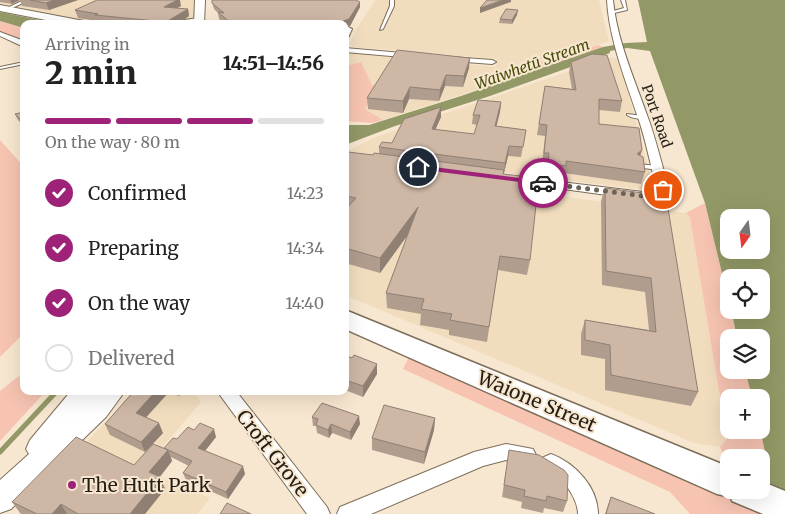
<!DOCTYPE html>
<meta charset="utf-8">
<style>
:root{--surface:#fff;--page:#f6f6f6;--text:#222;--muted:#767676;--line:#e0e0e0;--accent:#9e2277}
body{margin:0;font-family:Merriweather,serif;background:var(--page);color:var(--text);height:100vh;display:flex;flex-direction:column;font-size:19px;white-space:nowrap}
*{box-sizing:border-box;margin:0}
p{font-size:16px;color:var(--muted)}
.icon{flex:none;width:28px;height:28px;fill:none;stroke:currentColor;stroke-width:2;stroke-linecap:round;stroke-linejoin:round}
.map{position:relative;flex:1;overflow:hidden}
.sheet{position:absolute;left:20px;top:20px;width:329px;height:375px;display:flex;flex-direction:column;background:var(--surface);border-radius:10px;box-shadow:0 5px 20px #0002}
.sheet>*{flex:none}
.needle{width:32px;rotate:194deg}
.buttons{position:absolute;left:720px;top:209px;display:grid;gap:10px}
.buttons a{display:grid;place-items:center;width:50px;height:50px;border-radius:10px;background:var(--surface);box-shadow:0 5px 20px #0002;font-size:25px}
.pin{position:absolute;display:grid;place-items:center;width:42px;height:42px;color:#fff;margin:-21px;border:2px solid #fff;border-radius:50%;box-shadow:0 1px 5px #0007}
.courier{position:absolute;display:grid;place-items:center;width:50px;height:50px;margin:-25px;border:4px solid #9e2277;border-radius:50%;background:#fff;color:#222;box-shadow:0 1px 6px #0007}
.head em{font-style:normal;font-weight:800}
.head div{display:flex;flex-direction:column-reverse}
.head{display:flex;align-items:center;justify-content:space-between;height:85px;padding:0 25px}
h1{font-size:32px;font-weight:800;line-height:38px}
.bar{display:grid;grid-template-columns:repeat(4,1fr);gap:8px 5px;align-content:center;height:60px;padding:0 25px}
.bar i{height:6px;border-radius:4px;background:var(--line)}
.bar .active{background:var(--accent)}
.bar p{grid-column:span 4}
ol{padding:0 25px;list-style:none}
li{display:flex;align-items:center;gap:15px;height:55px}
li p{margin-inline-start:auto}
li .icon{padding:5px;border-radius:50%;background:var(--accent);color:#fff;stroke-width:4}
li:last-child{color:var(--muted)}
li i{width:28px;height:28px;border:2px solid var(--line);border-radius:50%}
.map>svg:first-child{display:block}
.built{fill:#f1ddbe}
.green{fill:#f7c4b2;fill-rule:evenodd}
.water{fill:#939966;fill-rule:evenodd}
.lines{fill:none;stroke-linecap:round;stroke-linejoin:round}
.stream{stroke:#939966;stroke-width:5}
.service-casing{stroke:#7d6e59;stroke-width:2}
.minor-casing{stroke:#7d6e59;stroke-width:2}
.secondary-casing{stroke:#7d6e59;stroke-width:2}
.primary-casing{stroke:#7d6e59;stroke-width:3}
.service{fill:#fff;fill-rule:evenodd}
.minor{fill:#fff;fill-rule:evenodd}
.secondary{fill:#fff;fill-rule:evenodd}
.primary{fill:#fff;fill-rule:evenodd}
.wall{fill:#b19d8e}
.shaded-wall{fill:#908074}
.building{fill:#ceb7a5;stroke:#908074}
.route{fill:#9e2277}
.done{stroke:#6e6456;stroke-width:5;stroke-dasharray:0 9}
.poi-dot{fill:#9e2277;stroke:#f8e7d0;stroke-width:2}
.labels{text-anchor:middle;dominant-baseline:central;stroke-width:4;stroke-linejoin:round;paint-order:stroke}
.far-street-label{font-size:14px;fill:#241e15;stroke:#f8e7d0}
.far-water-label{font-size:15px;font-style:italic;fill:#464b0c;stroke:#f8e7d0}
.near-street-label{font-size:19px;fill:#241e15;stroke:#f8e7d0}
.near-poi-label{font-size:19px;fill:#241e15;stroke:#f8e7d0;text-anchor:start}
</style>
<div class="map">
<svg width="785" height="514" viewBox="0 0 785 514">
<rect width="100%" height="100%" fill="#f8e7d0"/>
<path class="built" d="M0 0H196L194 24H100L0 4Z
M375 0H599L609 41 550 62 527 61 525 69 532 72 383 120 365 109 372 85 361 62 345 66V53L496 67 497 59 354 47 349 44 355 33 351 31 356 30Z
M609 58H619L652 182 649 187 640 189 345 154V152L378 136Z
M357 169 686 213 690 218 727 439 720 447 694 443 345 295V172Z
M135 391H194L201 402 143 470 210 498 198 514H18Z"/>
<path class="green" d="M0 21 24 28V41L0 32Z
M598 45 603 47 532 72 525 69 526 61 550 62Z
M361 62 372 85H377L365 109 383 120 372 123 345 121V66Z
M0 140 24 167V333L0 357Z
M705 203 729 302V310H731L737 337 729 338V370H745L752 397 729 398V430H760L767 460 772 514H690L670 492 403 369 409 357 718 490 726 460 720 447 727 439 690 218 686 213ZM729 458H761V490H729Z
M24 372V391H46L0 441V391Z"/>
<path class="water" d="M638 0H785V514H772L767 460 760 430 761 398 752 397 745 370H761V338L737 337 731 310H761V278H729V302L705 203 650 51 627 48 610 51V53L601 56 490 96 395 126 345 145V125H369L461 96 603 47 626 43 647 42ZM729 218H761V250H729Z
M0 12 58 24H24V28L0 21Z"/>
<g class="lines">
<path class="stream" d="M0 452 57 391"/>
<defs>
<path id="service" d="M24 0H29L8 10 5 9Z
M390 0H394V6L383 29 380 30 390 6Z
M621 0H625L627 10 610 14V12L624 8Z
M199 18 200 20 186 21 184 20Z
M24 62V64L0 69V67Z
M627 114 643 116 645 117C641 120 631 118 627 115Z
M638 164 658 166 661 168 658 170 636 167 635 166Z"/>
<path id="minor" d="M607 0H613C617 40 634 78 647 115 656 139 662 165 669 190L661 197 643 200 520 183 514 180 520 177 643 192H653L657 189C650 165 646 139 637 115 625 78 609 39 607 0Z
M348 27 352 29 348 38H345V28Z
M0 32 24 41V47L0 36Z
M345 48 414 54 418 56 414 58 345 52Z
M450 57 492 60 496 62 492 64 453 61 449 59Z
M217 391H236L327 507 330 514H307Z
M506 444 533 449 536 455 533 461 526 464 506 460 483 466 371 514H337L340 507 474 452Z
M551 454C575 463 598 487 598 514H578C578 503 570 490 563 481 556 474 546 473 541 463L544 457Z"/>
<path id="secondary" d="M195 0H205L204 24H194Z
M0 5 84 21 89 24H66L0 11Z
M71 391H125L106 417 11 509 0 513V480L29 454 26 449 30 440Z"/>
<path id="primary" d="M345 310 729 467V490H761V481L785 491V514H763L732 501 731 497 717 494 345 329Z"/>
</defs>
<use href="#service" class="service-casing"/>
<use href="#minor" class="minor-casing"/>
<use href="#secondary" class="secondary-casing"/>
<use href="#primary" class="primary-casing"/>
<use href="#service" class="service"/>
<use href="#minor" class="minor"/>
<use href="#secondary" class="secondary"/>
<use href="#primary" class="primary"/>
</g>
<path class="wall" d="M0 0H20L12 4 0 2Z
M20 0H78L49 10 22 6Z
M360 2V7L350 26 345 24H225L219 19 218 13 214 9 212 3Z
M181 6 177 8 188 9 189 16 177 24H107L98 23 97 21 78 18 75 10Z
M517 15 512 24 499 23 500 19Z
M571 62 622 101 620 112 599 110V124L642 150 640 156 645 172 641 184 564 173 563 178 545 175 547 165 542 164 545 136 537 135 545 86 572 89 569 72Z
M469 68 463 87 445 86 439 101 409 99 403 113 368 109 367 98Z
M501 102 500 112 496 126 526 130 521 157 508 156 504 173H503V174L530 260 527 275 498 270 487 342 449 335V330L420 325 421 314 387 308 386 293 408 234 380 273 345 263V156L373 155 379 154V147L392 143 441 107V117L435 130 474 134 477 125 472 124 473 115Z
M24 112V126L18 120 15 114Z
M605 188 666 196 698 392 691 406 605 390V359L581 355V334L585 320 649 330 645 292 602 285 601 201Z
M345 355 352 358 377 364V374L363 397 345 390Z
M134 391H183L179 396 169 392 146 417 163 433 145 452 110 435 105 424Z
M312 417 360 424 351 440 332 433 329 438 317 433 316 426H313Z
M435 418 434 430 424 464 372 450V438Z
M194 430 216 437 205 451 245 474 228 499 186 480 183 473 189 466 171 457 172 461 160 477 165 489 145 514H22L20 513 12 502 134 465 165 449 177 439Z
M509 450 567 501 563 512 544 508 543 513 521 508 522 502 502 497Z
M611 497 655 514H605L608 505Z"/>
<path class="shaded-wall" d="M10 0H20L12 4Z
M54 0H78L49 10 46 3Z
M177 0H180L181 6 166 14 164 7Z
M503 0H511V2L480 13V8Z
M360 2V7L350 26 345 27V24H343V21Z
M188 9 189 16 177 24H166V22Z
M518 10 517 15 512 24V20Z
M470 58 469 68 463 87 464 76Z
M446 75 445 86 439 101 440 90Z
M410 87 409 99 403 113V101Z
M501 102 500 112 494 136 495 126Z
M441 107V117L431 139 432 129Z
M509 146 508 156 504 173 505 163Z
M642 150 638 162 637 154Z
M418 207V221L380 273V258Z
M377 364V374L363 397V386Z
M156 391H169V392L141 423 136 413Z
M177 391H183L179 396Z
M359 416 360 424 351 440 350 432Z
M435 418 434 430 424 464 425 452Z
M159 423 163 433 145 452 141 442Z
M331 424 332 433 329 438 328 430Z
M214 429 216 437 201 456 198 448Z
M168 450 172 461 154 484 149 472Z
M243 466 245 474 228 499 226 492Z
M160 477 165 489 145 514H130Z
M61 504 67 514H52Z"/>
<path class="building" d="M30 0H54L46 3Z
M97 0H177L164 7 188 9 166 22 95 15 98 14 75 10Z
M212 0H356L360 2 349 19 343 21V24H227L231 23 218 12 224 13 212 3Z
M487 0H503L480 8Z
M506 9 518 10 512 20 500 19Z
M397 50 470 58 464 76 446 75 440 90 410 87 403 101 367 98Z
M592 54 607 55 622 101 599 99V124L639 128 642 150 637 154 643 157 645 172 566 161V166L548 163 549 153H544L547 125 539 124 545 86 576 90 571 62Z
M478 100 501 102 495 126 526 130 523 147 509 146 505 163 379 147 382 142 392 143 404 119 441 107 432 129 474 134 480 115H473Z
M24 112V123L15 114Z
M348 152 373 155 374 153 504 170 503 174 539 178 530 260 500 256 489 327 450 320 452 314 421 309 424 299 386 293 418 207 380 258 345 248V210L356 198 345 196V156Z
M605 188 666 196 698 392 611 375 610 345 585 340V320L656 332 651 278 606 271Z
M345 355 352 358 354 355 377 364 363 386 345 380Z
M134 391H156L136 413 159 423 141 442 105 424Z
M322 403 359 416 350 432 331 424 328 430 316 425 318 419 312 417Z
M384 405 435 418 425 452 372 438Z
M200 423 214 429 198 448 243 466 226 492 183 473 192 461 164 448 173 438 177 439 188 427 194 430Z
M76 437 134 465 153 444 168 450 149 472 160 477 130 514H78L61 504 52 514H37L12 502Z
M509 450 539 455 564 470 568 475 567 501 547 496 546 501 524 496 525 490 504 485Z
M611 497 655 514H606Z
M227 503 251 514H220Z"/>
<path class="route" d="M418 165 543 181 546 183 543 185 416 169V166Z"/>
<g class="lines">
<path class="done" d="M543 183 643 196C651 196 658 196 663 190"/>
</g>
<circle class="poi-dot" cx="72" cy="485" r="5"/>
<g class="labels">
<g class="far-street-label">
<text transform="translate(657 116) rotate(71)">Port Road</text>
</g>
<g class="far-water-label">
<text transform="translate(532 64) rotate(-20)">Waiwhetū Stream</text>
</g>
<g class="near-street-label">
<text transform="translate(537 401) rotate(23)">Waione Street</text>
<text transform="translate(273 453) rotate(52)">Croft Grove</text>
</g>
<g class="near-poi-label">
<text x="82" y="485">The Hutt Park</text>
</g>
</g>
</svg>
<div class="buttons">
<a><svg class="needle" viewBox="-14 -14 28 28"><path d="M0-13l5 13h-10z" fill="#e53935"/><path d="M0 13l5-13h-10z" fill="#767676"/></svg></a>
<a><svg class="icon" aria-label="locate" viewBox="0 0 24 24"><circle cx="12" cy="12" r="6"/><path d="M12 2v4M12 18v4M2 12h4M18 12h4"/></svg></a>
<a><svg class="icon" aria-label="layers" viewBox="0 0 24 24"><path d="M12 4l9 5-9 5-9-5zM3 14l9 5 9-5"/></svg></a>
<a>+</a>
<a>−</a>
</div>
<div class="pin" style="left:663px;top:190px;background:#ea580c"><svg class="icon" aria-label="bag" viewBox="0 0 24 24"><path d="M5 8h14l-1 12H6zM9 8a3 3 0 0 1 6 0"/></svg></div>
<div class="pin" style="left:418px;top:167px;background:#1f2937"><svg class="icon" aria-label="home" viewBox="0 0 24 24"><path d="M3 11l9-7 9 7M6 9v11h12V9"/></svg></div>
<div class="courier" style="left:543px;top:183px"><svg class="icon" aria-label="car" viewBox="0 0 24 24"><path d="M5 17H2v-5l4-1 3-4h7l3 4 3 1v5h-3M9 17h6M6 11h13"/><circle cx="7" cy="17" r="2"/><circle cx="17" cy="17" r="2"/></svg></div>
<section class="sheet">
<div class="head"><div><h1>2 min</h1><p>Arriving in</p></div><em>14:51–14:56</em></div>
<div class="bar"><i class="active"></i><i class="active"></i><i class="active"></i><i></i><p>On the way · 80 m</p></div>
<ol>
<li><svg class="icon" aria-label="check" viewBox="0 0 24 24"><path d="M5 12l5 5 9-10"/></svg>Confirmed<p>14:23</p></li>
<li><svg class="icon" aria-label="check" viewBox="0 0 24 24"><path d="M5 12l5 5 9-10"/></svg>Preparing<p>14:34</p></li>
<li><svg class="icon" aria-label="check" viewBox="0 0 24 24"><path d="M5 12l5 5 9-10"/></svg>On the way<p>14:40</p></li>
<li><i></i>Delivered</li>
</ol>
</section>
</div>
